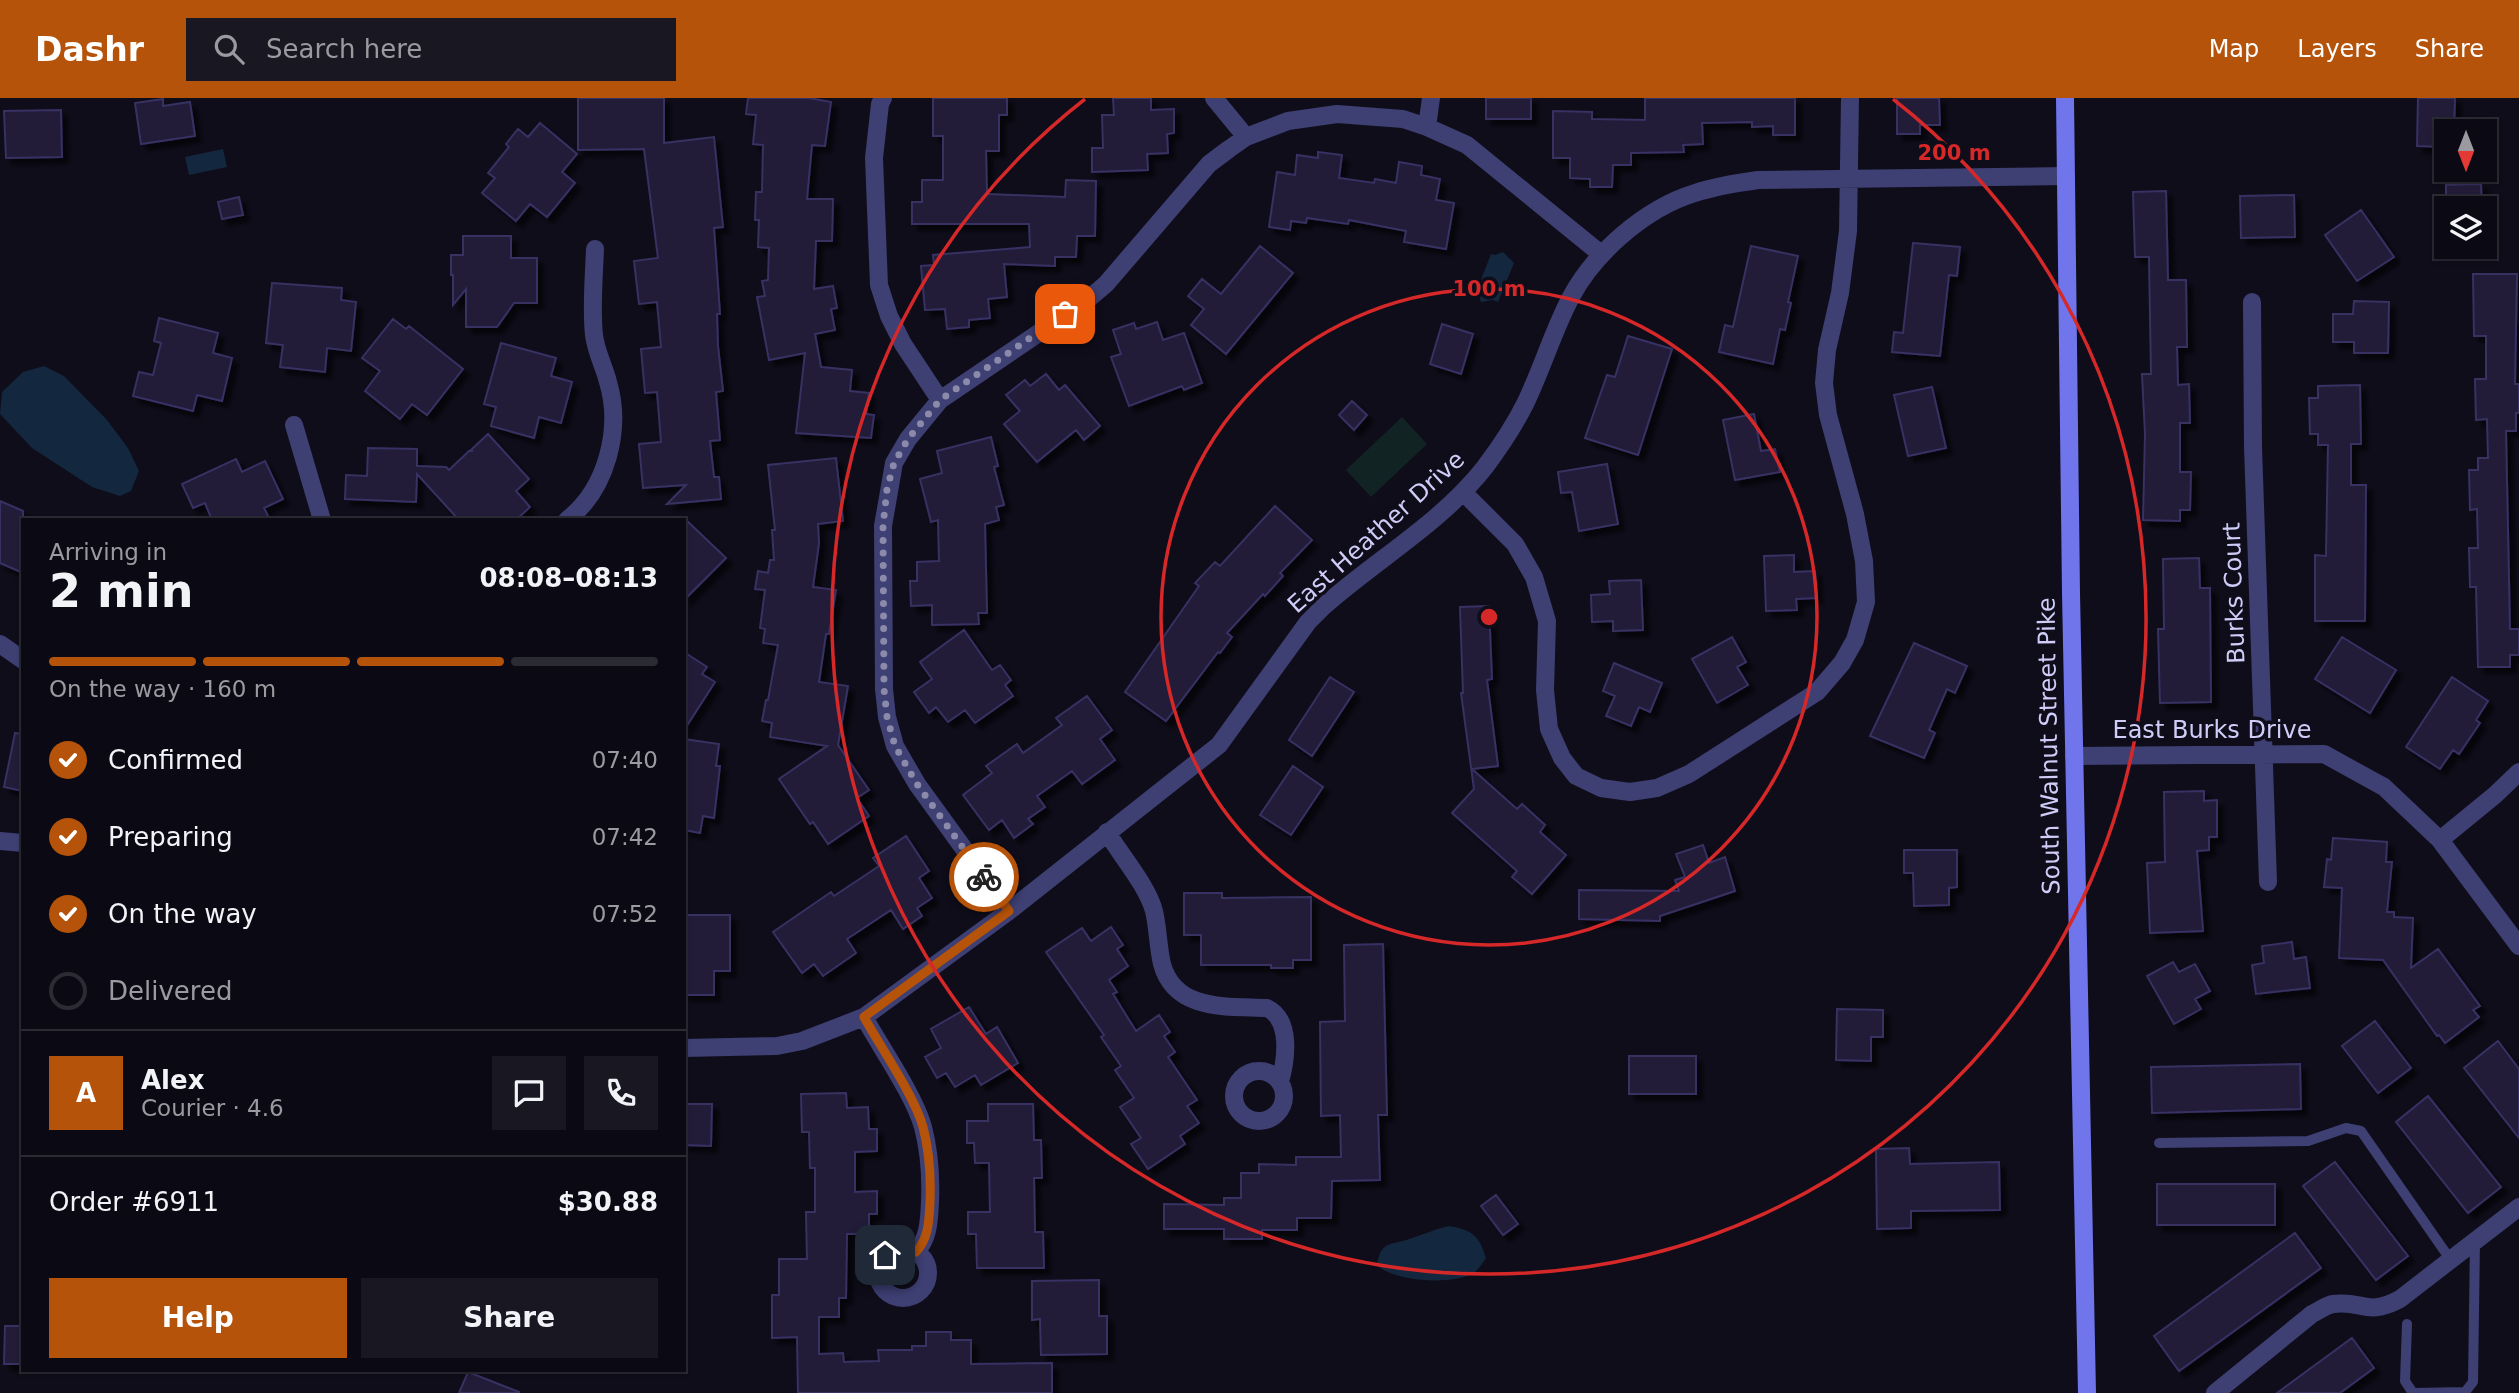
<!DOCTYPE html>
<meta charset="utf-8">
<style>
:root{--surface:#0b0a14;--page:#191822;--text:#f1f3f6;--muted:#9a9aa0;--line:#2b2b34;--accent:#b45309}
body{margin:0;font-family:"DejaVu Sans",sans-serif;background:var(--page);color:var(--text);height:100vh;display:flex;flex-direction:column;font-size:26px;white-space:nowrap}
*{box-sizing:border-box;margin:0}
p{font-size:23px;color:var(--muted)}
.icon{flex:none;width:38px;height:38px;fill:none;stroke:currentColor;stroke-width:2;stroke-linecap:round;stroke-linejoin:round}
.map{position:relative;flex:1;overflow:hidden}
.side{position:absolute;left:21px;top:420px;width:665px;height:854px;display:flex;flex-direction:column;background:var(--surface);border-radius:0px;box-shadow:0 2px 5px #0004,0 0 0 2px var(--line)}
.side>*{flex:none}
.needle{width:46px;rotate:180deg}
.fabs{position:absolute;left:2434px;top:21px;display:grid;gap:14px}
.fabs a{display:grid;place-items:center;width:63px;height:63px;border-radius:0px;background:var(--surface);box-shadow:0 2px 5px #0004,0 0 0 2px var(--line);font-size:35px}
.pin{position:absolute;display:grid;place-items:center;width:60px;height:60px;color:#fff;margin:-30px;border-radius:14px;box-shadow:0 4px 10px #0006}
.courier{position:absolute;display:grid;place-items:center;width:70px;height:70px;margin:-35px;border:5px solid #b45309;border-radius:50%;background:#fff;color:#222;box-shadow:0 2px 9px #0007}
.head em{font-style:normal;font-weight:700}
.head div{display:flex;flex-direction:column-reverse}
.head{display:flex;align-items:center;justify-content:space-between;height:119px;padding:0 28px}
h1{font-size:46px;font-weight:700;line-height:52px}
.bar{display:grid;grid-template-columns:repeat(4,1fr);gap:10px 7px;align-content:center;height:84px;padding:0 28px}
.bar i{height:9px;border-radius:5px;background:var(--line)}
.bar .current{background:var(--accent)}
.bar p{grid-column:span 4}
.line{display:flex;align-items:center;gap:18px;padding:0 28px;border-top:2px solid var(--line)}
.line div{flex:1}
.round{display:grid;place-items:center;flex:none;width:74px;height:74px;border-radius:0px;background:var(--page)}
ol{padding:0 28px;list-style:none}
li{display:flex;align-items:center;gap:21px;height:77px}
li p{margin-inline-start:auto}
li .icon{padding:7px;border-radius:50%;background:var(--accent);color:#fff;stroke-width:4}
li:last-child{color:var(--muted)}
li i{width:38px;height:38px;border:4px solid var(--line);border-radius:50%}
.button{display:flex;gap:14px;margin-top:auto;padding:14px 28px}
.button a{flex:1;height:80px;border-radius:0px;background:var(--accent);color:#fff;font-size:28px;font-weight:700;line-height:80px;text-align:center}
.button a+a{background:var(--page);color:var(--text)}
header{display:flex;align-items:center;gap:42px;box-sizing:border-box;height:98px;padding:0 35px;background:var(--accent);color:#fff}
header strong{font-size:33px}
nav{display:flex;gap:38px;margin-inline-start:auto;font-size:24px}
.search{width:490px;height:63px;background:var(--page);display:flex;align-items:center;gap:18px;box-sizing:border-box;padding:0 24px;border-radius:0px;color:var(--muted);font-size:26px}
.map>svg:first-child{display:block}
.green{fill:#112322}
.water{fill:#13273e}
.building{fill:#201c39;stroke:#373162;stroke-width:2;filter:url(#shadow)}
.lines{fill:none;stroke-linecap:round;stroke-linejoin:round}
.lane{stroke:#3e3f73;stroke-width:10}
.street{stroke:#3e3f73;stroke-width:18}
.secondary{stroke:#7075ec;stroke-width:18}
.done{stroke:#8c8aaa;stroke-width:7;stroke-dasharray:0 12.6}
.route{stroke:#b45309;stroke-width:9}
.ring{fill:none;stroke:#d62828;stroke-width:3.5}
.labels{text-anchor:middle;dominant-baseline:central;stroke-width:7;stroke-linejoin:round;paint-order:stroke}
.street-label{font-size:24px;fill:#cfcdf8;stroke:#0f0d1a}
.centre{fill:#d62828;stroke:#0f0d1a;stroke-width:3.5}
.ring-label{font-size:21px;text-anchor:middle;font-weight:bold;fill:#d62828;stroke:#0f0d1a;stroke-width:7;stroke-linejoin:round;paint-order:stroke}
</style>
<header>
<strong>Dashr</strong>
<div class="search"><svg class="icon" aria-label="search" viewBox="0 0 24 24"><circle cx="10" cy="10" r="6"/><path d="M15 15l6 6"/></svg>Search here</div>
<nav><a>Map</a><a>Layers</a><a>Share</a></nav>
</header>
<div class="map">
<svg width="2519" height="1295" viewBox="0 0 2519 1295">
<defs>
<filter id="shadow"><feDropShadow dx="6" dy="6" stdDeviation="2" flood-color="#0009"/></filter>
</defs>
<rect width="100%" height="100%" fill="#0f0d1a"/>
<path class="green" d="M1402 319 1427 346 1371 399 1346 372Z"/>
<path class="water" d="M223 51 227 69 189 77 185 59Z
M1503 154 1514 165 1498 204 1493 202 1481 204 1479 199 1475 197 1491 156 1495 157Z
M44 268 64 278 107 322 128 350 139 373 131 393 120 398 92 389 32 350 0 316 2 294 23 274Z
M1449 1128C1472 1132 1479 1137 1486 1160 1483 1164 1479 1171 1475 1174 1455 1188 1394 1184 1377 1167 1381 1141 1392 1148 1412 1140 1425 1136 1435 1131 1449 1128Z"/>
<path class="building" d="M578 0H664V45L714 39 723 129 714 130 720 216H717L718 248 723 293 716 294 720 342 710 343 714 379H719L721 401 667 406 686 387 643 390 639 346 661 344 657 294 645 295 641 251 661 249 657 204 639 206 634 163 658 160 644 51 578 52Z
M748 0H809L831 4 825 48 812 47 807 101H833L832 143H816L814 191 833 188 837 210 831 211 835 232 815 236 821 269 852 272 850 293 869 295 866 316 874 317 871 340 796 335 805 255 769 262 757 199 765 198 762 183 768 182 769 150 758 149 759 122H755L756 94H762L763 47 753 46 756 17 746 16Z
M933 0H1007V17H999V53H986L987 96 1065 99 1066 82 1096 83 1095 138H1077L1076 159H1055V168L1004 166 1007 199 988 201 990 220 969 222V229L947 231 945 211 925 212 921 168 934 167 933 157 1030 149 1029 126H912V104H922V82H943V38H933Z
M1113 0H1151V12L1174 11V35L1167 36 1168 55 1147 56 1148 72 1092 74V50H1103L1102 17H1114Z
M1486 0H1531V21H1486Z
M1645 0H1795V37H1773V28L1752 29V24L1702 25 1703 46 1683 47 1684 54 1631 55V67H1613L1612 89H1590V81L1570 80V60H1553V13L1592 14V21L1645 22Z
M1897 0H1939L1940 27H1920V36H1897Z
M2418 0H2455L2454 33H2446V49L2417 48Z
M163 1V8L190 4 195 38 141 46 135 5Z
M61 12 62 59 6 60 4 13Z
M540 25 577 56 562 74 575 85 547 119 530 106 516 123 482 95 495 80 488 75 509 49 506 46 518 31 528 39Z
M1318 54 1342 57 1339 80 1374 85 1375 81 1396 85 1399 64 1422 68 1421 77 1440 81 1436 102 1454 105 1446 151 1404 144 1406 133 1349 122 1348 126 1307 120 1306 125 1291 123 1290 132 1269 129 1277 74 1295 77 1297 57 1318 60Z
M2481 86 2482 110H2446V87Z
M2166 93 2168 182H2186L2187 249H2177L2178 287 2189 286 2190 325H2180V374H2191L2190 412H2180V423L2143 422 2145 336 2142 276H2151L2149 159H2135L2133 94Z
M2294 97 2295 139 2241 140 2240 98Z
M239 99 243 117 222 121 218 104Z
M2361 112 2394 159 2357 183 2325 137Z
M463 138H511V160H537V205H514L497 229H466V191L453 207V177H451V157H463Z
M1913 145 1960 149 1957 178 1949 177 1940 258 1892 254 1894 234 1903 235Z
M1260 148 1293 175 1226 256 1191 227 1204 211 1188 198 1202 181 1221 196Z
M1751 148 1798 158 1788 204 1791 205 1785 232 1780 231 1773 266 1719 254 1725 227 1733 229Z
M2473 176H2517L2515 286H2519V315H2516V333H2506L2510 531H2519V557H2510V569H2478L2476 489H2470L2469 450H2478L2477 411 2470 412 2469 372H2478V360H2488L2487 321 2476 322 2475 281H2486V238H2474Z
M272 185 342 190 341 202 356 204 351 253 327 250 325 274 280 269 283 247 266 245Z
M2354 203 2389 204 2388 255H2354V244H2333V216H2353Z
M159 220 218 235 213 255 232 260 222 303 197 297 193 313 133 298 139 274 153 277 161 245 154 243Z
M393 221 406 231 409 228 463 271 427 317 412 306 400 321 365 293 380 273 362 260Z
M1157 224 1163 242 1184 235 1202 285 1184 292 1182 288 1129 308 1111 259 1121 256 1113 232 1134 225 1136 231Z
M1442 226 1473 236 1461 276 1430 266Z
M1628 238 1672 251 1638 357 1585 340 1607 277 1615 279Z
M501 245 556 260 551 278 572 284 561 325 539 319 534 340 491 328 496 309 484 306Z
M1046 276 1059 292 1065 287 1100 328 1084 342 1076 332 1037 364 1004 326 1020 313 1006 297 1025 282 1030 288Z
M2360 287 2361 346H2351V387H2366L2365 523H2315V457L2326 458 2328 347H2318V336H2310L2309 300H2318V288Z
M1932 289 1946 350 1908 358 1894 297Z
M1352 303 1367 317 1354 332 1339 317Z
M1754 316 1761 353 1775 351 1780 374 1735 382 1723 322Z
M488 336 529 381 516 393 530 409 516 422H459L417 376 416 404 345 401 346 377 367 378 368 350 417 351V368L446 369 449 372 469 353H473L471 352Z
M991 339 998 368 994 369 1004 407 996 409 999 422 985 426 987 515H978L979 526 932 527V507L911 508 910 483H917V464L939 463 938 422 931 424 920 381 942 375 937 353Z
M836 360 843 423 818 426 819 445 813 489 836 492 829 536H826L819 584 848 588 838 647 869 692 857 700 869 718 828 746 813 724 810 726 779 681 827 648 770 639 772 625 762 623 766 602H768L778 547 763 545 765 531 760 530 765 492 755 491 758 473 768 475 770 462H774L772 432H775L768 367Z
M236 361 242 374 265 363 283 401 264 410 270 422H212L205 405 193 410 182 386Z
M1607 366 1618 426 1579 433 1572 394 1561 395 1558 374Z
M0 403 23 413V475L0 465Z
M1275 408 1312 442 1280 475 1283 478 1265 498 1263 496 1227 535 1232 539 1220 555 1218 554 1166 623 1125 594 1199 488 1195 485 1215 464 1220 468Z
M684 420 726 460 684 502Z
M1794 457V474L1815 473 1816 500 1796 501 1797 512 1766 513 1764 458Z
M2199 460 2200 490H2210L2211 604 2160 605 2158 531H2164L2163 461Z
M1641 482 1643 532 1613 533V523L1592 524 1591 497 1610 496 1609 483Z
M1489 508 1492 581 1487 582 1498 668 1472 671 1517 711 1522 706 1545 727 1540 734 1566 757 1532 796 1512 779 1517 773 1452 715 1474 691 1461 595H1463L1460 509Z
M964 532 992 572 1000 567 1011 582 1005 587 1013 598 975 625 965 612 948 624 936 609 929 615 914 594 932 581 920 564Z
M1732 539 1746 564 1737 569 1748 587 1717 605 1692 561Z
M2342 539 2396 572 2370 615 2315 581Z
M1914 545 1967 568 1955 595 1947 591 1929 632 1935 635 1924 660 1870 638Z
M684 554 707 569 702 576 715 584 684 632Z
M1614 565 1662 585 1650 614 1639 609 1631 628 1606 618 1615 598 1603 593Z
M1330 579 1354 594 1312 658 1289 642Z
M2452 579 2488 603 2476 622 2480 625 2459 656 2453 652 2440 671 2406 649Z
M1087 598 1112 632 1100 641 1115 662 1082 686 1072 673 1037 698 1045 709 1028 721 1033 726 1014 740 1002 722 989 732 963 697 992 675 986 668 1017 646 1023 655 1062 627 1056 620Z
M15 635 23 636V693L4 689Z
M684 641 719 646 716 668H720L714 720 703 718 700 735 684 732Z
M1293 668 1323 689 1291 737 1260 717Z
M2204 693V703L2217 702V739H2209V752L2197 753 2203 833 2150 835 2147 765 2165 764 2164 694Z
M906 738 929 773 919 780 932 800 917 810 922 818 903 831 891 812 847 841 856 855 823 878 814 866 802 875 773 834 831 794 834 798 879 768 873 760Z
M2333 740 2387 744 2386 764H2392L2387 814H2394V819L2413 820 2411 870 2438 851 2480 908 2473 912 2479 919 2445 945 2439 937 2437 938 2383 862 2339 860 2342 790 2324 789 2327 761 2331 762Z
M1703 747 1709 765 1725 759 1735 793 1660 818V823L1579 821V792L1679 793 1675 782 1685 779 1676 756Z
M1904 752H1957V789L1949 790V807L1914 808 1913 775H1904Z
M1184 795H1222V800L1311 799V862H1293V870H1271V867H1201V837H1184Z
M684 817H730V873H714V897H684Z
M1111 829 1123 847 1117 851 1128 868 1109 882 1117 894 1113 896 1136 933 1159 917 1170 934 1164 938 1175 954 1168 959 1197 1002 1187 1008 1199 1025 1180 1038 1185 1046 1148 1071 1131 1046 1141 1040 1120 1009 1134 1000 1115 972 1121 968 1101 939 1104 937 1046 854 1082 830 1091 843Z
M2292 844 2294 861 2306 859 2310 890 2256 896 2252 867 2264 865 2262 848Z
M1383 846 1387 1017H1378L1380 1082 1332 1083 1331 1120H1297V1132H1262V1141H1224V1131H1164V1106L1224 1107V1100H1241V1075H1259V1066L1296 1067V1059H1341L1340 1017 1321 1018 1320 924 1345 923 1344 847Z
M2173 864 2179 874 2195 866 2210 893 2195 901 2201 911 2174 926 2147 878Z
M969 909 986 936 997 929 1018 965 981 987 975 977 955 989 946 975 937 980 925 959 941 950 931 931Z
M1837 911 1883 912V939H1871V963L1836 962Z
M2375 923 2411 970 2378 995 2342 948Z
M2498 943 2519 971V1040L2464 970Z
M1629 958H1696V996H1629Z
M2300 966 2301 1011 2152 1015 2151 969Z
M846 995 847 1010 868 1009 869 1031H877V1053L855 1054V1094L877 1093V1116H869V1136H847L846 1200H839V1219H819V1256L843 1255 844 1264 879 1263 878 1252H912V1248H926V1234H951V1242H971V1266L1052 1265V1295H798L797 1239 772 1240V1197H779V1161H807L806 1114H815V1070H810L809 1034H802L801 996Z
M2428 998 2501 1089 2468 1115 2396 1024Z
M684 1006H712L711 1048 684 1047Z
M988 1006H1033L1034 1042H1041L1042 1080H1034L1035 1134H1043L1044 1170H977L976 1136H968V1114H990L989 1065H975L974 1045H967V1023H988Z
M1909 1050 1910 1066 1999 1064 2000 1112 1911 1113V1130L1877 1131 1876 1051Z
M2335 1064 2408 1158 2376 1182 2303 1088Z
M2157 1086H2275V1127H2157Z
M1496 1097 1518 1126 1503 1137 1481 1108Z
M2295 1135 2321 1170 2179 1273 2154 1238Z
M1099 1182V1218H1107V1256L1041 1257 1040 1221 1032 1222V1183Z
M5 1228H23V1266H4Z
M2352 1240 2374 1270 2340 1295H2277Z
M468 1274 519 1294V1295H459Z"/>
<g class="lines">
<path class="lane" d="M2159 1045 2308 1043 2346 1030 2361 1033 2450 1161
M2407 1226 2405 1283 2413 1295 2465 1294 2473 1284 2475 1142"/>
<path class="street" d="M883 0 880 6 874 60 879 187 889 218 903 246 940 302
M1214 0 1246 39
M1427 29 1431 0
M2252 204 2253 349 2268 784
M294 327 322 422
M1463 394 1515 446 1534 479 1547 523 1545 592 1549 631 1562 660 1576 678 1601 690 1630 694 1657 690 1689 676 1817 594 1842 565 1855 542 1866 504 1864 463 1855 416 1828 317 1824 285 1827 252 1840 195 1848 133 1850 0
M567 422C607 391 622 331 608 284 604 268 596 254 594 237 591 209 594 179 595 151
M0 546 23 562
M2074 658 2324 656 2384 689 2440 742 2519 848
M1107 734C1121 758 1147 787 1154 813 1158 830 1158 849 1162 866 1175 914 1228 908 1267 910 1292 922 1286 962 1280 984
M2440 742 2495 697 2519 674
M0 743 23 745
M1009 813 917 686 895 648 887 619 884 591 883 428 894 365 908 341 940 302 1086 203 1106 186 1209 66 1229 51 1246 39 1288 23 1337 16 1403 21 1427 29 1467 47 1601 156
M864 919C881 950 914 997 923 1029 929 1052 931 1080 930 1104 929 1122 929 1140 916 1154
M684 950 777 948 802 943 864 919 1009 813 1219 647 1308 524 1324 508C1377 461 1441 425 1485 369 1500 349 1514 328 1525 306 1542 271 1553 233 1571 199 1595 154 1646 110 1695 95 1716 88 1736 85 1758 82L2065 78
M1234 998a25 25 0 1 1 50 0a25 25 0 1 1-50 0Z
M878 1175a25 25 0 1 1 50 0a25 25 0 1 1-50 0Z
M2215 1295 2312 1216C2319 1213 2326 1207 2333 1206 2364 1202 2366 1219 2400 1201L2519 1109"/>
<path class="secondary" d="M2065 0 2071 495 2087 1295"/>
</g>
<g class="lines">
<path class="done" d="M984 779 917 686 895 648 887 619 884 591 883 428 887 391 894 365 908 341 940 302 1065 216"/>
<path class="route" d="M885 1157C897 1151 904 1149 916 1154 929 1140 929 1122 930 1104 931 1080 929 1052 923 1029 914 997 881 950 864 919L1009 813 984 779"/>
</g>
<g class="ring">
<circle cx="1489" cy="519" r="328"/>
<path d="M1893 1A657 657 0 1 1 1085 1"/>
</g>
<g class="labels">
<g class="street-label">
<text transform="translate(1376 434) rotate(-42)">East Heather Drive</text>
<text transform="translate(2234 495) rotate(-92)">Burks Court</text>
<text x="2212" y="632">East Burks Drive</text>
<text transform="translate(2049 648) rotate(-91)">South Walnut Street Pike</text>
</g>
</g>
<circle cx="1489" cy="519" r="10" class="centre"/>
<g class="ring-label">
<text x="1954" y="62">200 m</text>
<text x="1489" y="198">100 m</text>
</g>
</svg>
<div class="fabs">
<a><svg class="needle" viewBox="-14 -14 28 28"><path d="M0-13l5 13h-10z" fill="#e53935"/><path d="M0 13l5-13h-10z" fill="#9a9aa0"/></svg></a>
<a><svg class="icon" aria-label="layers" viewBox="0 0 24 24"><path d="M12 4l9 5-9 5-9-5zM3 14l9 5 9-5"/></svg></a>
</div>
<div class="pin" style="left:1065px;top:216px;background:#ea580c"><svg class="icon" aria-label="bag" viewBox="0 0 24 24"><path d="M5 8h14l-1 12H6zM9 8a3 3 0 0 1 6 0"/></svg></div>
<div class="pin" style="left:885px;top:1157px;background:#1f2937"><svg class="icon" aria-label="home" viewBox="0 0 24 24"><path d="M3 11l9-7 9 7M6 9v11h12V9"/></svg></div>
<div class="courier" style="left:984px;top:779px"><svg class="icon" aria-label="bike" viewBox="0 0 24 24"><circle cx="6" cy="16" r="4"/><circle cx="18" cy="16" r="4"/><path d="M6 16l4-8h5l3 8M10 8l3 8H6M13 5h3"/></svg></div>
<section class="side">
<div class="head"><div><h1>2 min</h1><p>Arriving in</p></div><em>08:08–08:13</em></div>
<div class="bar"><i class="current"></i><i class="current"></i><i class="current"></i><i></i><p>On the way · 160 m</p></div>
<ol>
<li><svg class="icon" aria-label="check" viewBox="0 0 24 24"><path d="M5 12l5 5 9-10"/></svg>Confirmed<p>07:40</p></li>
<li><svg class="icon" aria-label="check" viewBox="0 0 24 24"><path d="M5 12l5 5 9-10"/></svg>Preparing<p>07:42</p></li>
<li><svg class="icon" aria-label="check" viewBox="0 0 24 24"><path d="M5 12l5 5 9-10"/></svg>On the way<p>07:52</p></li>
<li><i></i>Delivered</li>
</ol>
<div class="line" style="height:126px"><b class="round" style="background:var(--accent);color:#fff">A</b><div><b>Alex</b><p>Courier · 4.6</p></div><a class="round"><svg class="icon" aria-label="chat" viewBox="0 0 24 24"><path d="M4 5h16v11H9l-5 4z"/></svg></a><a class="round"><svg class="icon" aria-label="phone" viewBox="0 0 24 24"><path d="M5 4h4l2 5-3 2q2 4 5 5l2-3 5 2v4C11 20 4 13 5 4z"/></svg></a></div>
<div class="line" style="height:91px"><div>Order #6911</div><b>$30.88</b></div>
<div class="button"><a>Help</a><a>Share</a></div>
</section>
</div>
